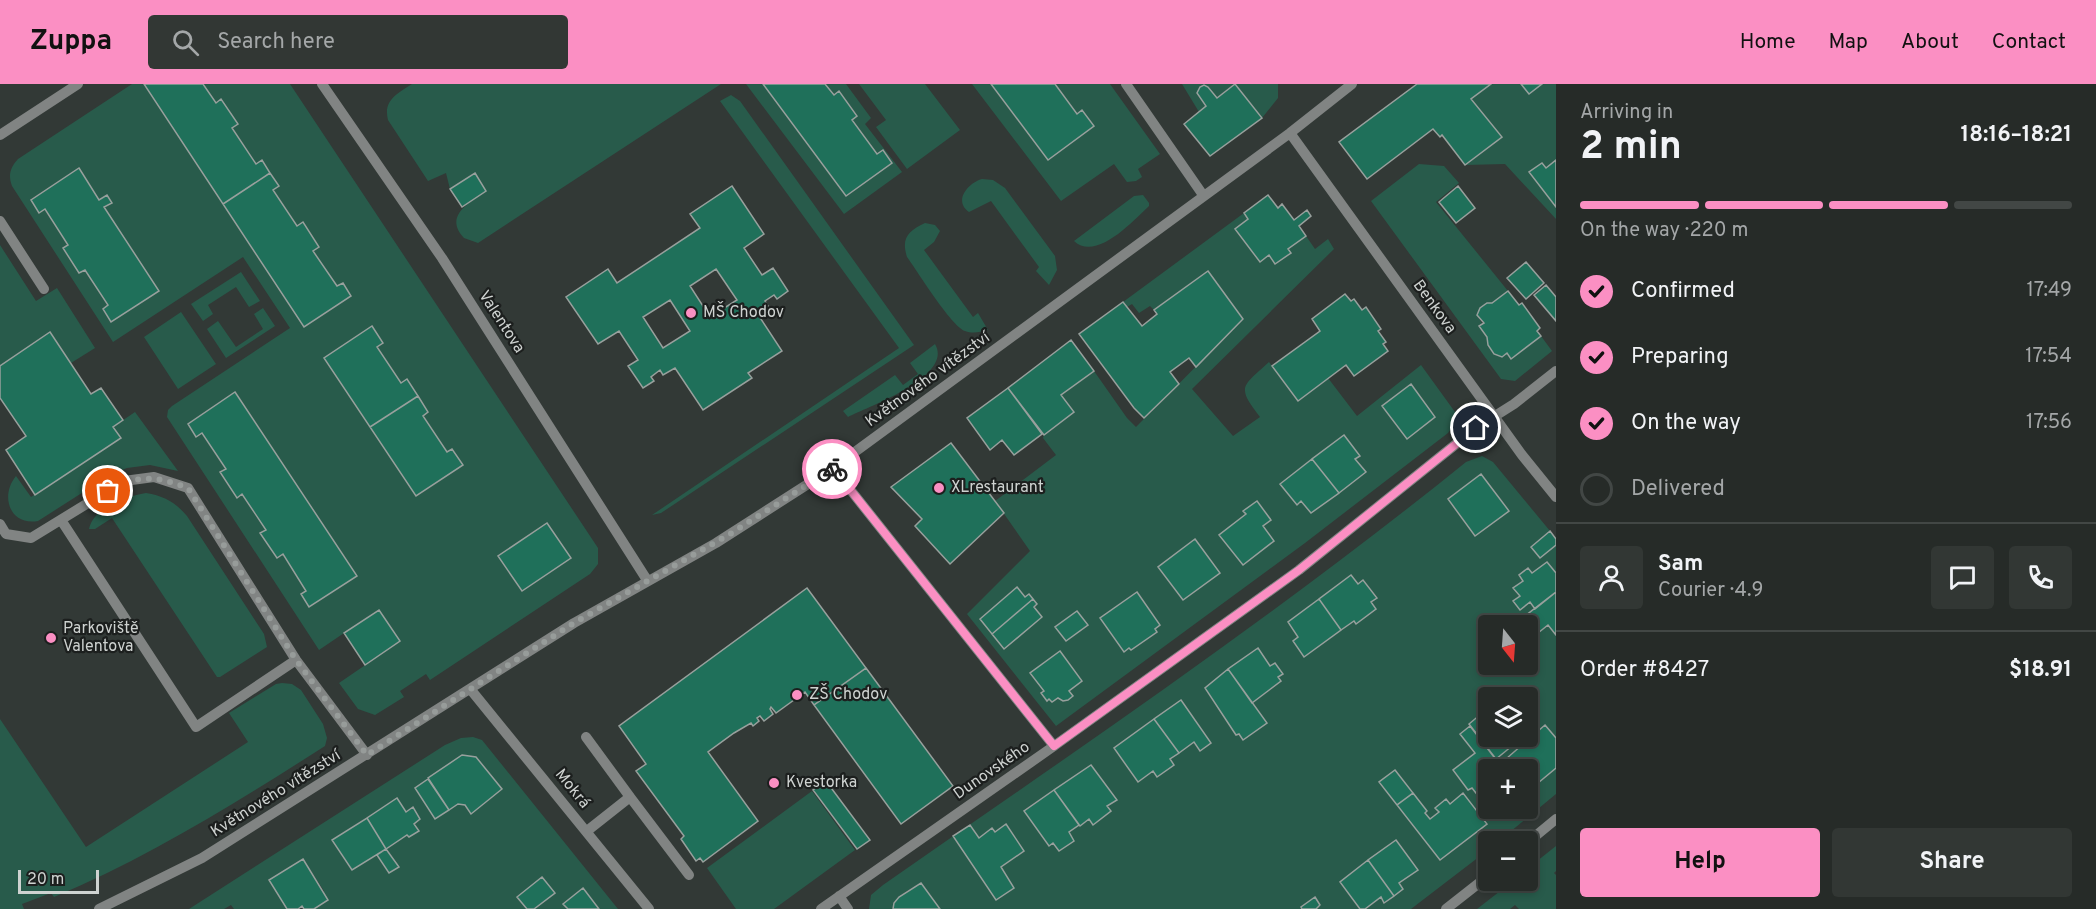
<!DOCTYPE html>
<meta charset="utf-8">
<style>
:root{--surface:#262b28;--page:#323734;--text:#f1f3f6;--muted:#a4a7a8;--line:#424745;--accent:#fb8fc3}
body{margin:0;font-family:Overpass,sans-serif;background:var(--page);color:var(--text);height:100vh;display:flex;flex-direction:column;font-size:22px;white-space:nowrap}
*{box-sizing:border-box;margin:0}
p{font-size:20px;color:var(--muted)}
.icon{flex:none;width:33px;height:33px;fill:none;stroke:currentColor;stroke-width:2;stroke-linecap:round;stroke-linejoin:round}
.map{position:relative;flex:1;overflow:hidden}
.panel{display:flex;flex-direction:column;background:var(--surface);width:540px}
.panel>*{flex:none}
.needle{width:39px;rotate:163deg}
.tools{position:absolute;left:1478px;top:531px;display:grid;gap:12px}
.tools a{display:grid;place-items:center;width:60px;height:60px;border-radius:6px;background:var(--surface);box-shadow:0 3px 9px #0003,0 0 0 2px var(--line);font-size:30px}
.scale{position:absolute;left:18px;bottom:15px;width:81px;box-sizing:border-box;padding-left:6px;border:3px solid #ced2d0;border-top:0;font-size:16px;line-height:21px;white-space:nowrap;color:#ced2d0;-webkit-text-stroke:4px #1c1f1e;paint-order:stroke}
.pin{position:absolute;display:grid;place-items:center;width:51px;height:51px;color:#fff;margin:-26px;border:3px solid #fff;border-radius:50%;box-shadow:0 2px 6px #0007}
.courier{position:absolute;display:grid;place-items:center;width:60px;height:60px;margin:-30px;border:4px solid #fb8fc3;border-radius:50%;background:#fff;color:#222;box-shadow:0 2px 8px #0007}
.summary em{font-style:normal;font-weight:700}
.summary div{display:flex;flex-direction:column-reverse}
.summary{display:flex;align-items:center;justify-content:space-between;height:102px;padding:0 24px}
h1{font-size:39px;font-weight:700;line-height:45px}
.bar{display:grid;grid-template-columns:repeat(4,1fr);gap:9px 6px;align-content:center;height:72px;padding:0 24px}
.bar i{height:8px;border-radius:4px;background:var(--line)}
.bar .on{background:var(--accent)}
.bar p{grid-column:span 4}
.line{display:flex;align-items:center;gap:15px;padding:0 24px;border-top:2px solid var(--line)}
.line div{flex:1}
.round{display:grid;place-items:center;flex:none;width:63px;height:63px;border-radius:6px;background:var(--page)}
ol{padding:0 24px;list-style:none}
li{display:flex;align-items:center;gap:18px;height:66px}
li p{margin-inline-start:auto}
li .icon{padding:6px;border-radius:50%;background:var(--accent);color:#111;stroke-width:4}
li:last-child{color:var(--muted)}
li i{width:33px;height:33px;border:3px solid var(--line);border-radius:50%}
.button{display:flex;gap:12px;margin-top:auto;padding:12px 24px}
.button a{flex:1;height:69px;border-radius:6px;background:var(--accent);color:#111;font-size:24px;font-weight:700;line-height:69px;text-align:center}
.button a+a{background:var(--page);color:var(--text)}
header{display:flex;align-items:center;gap:36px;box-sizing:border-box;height:84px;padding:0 30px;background:var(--accent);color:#111}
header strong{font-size:28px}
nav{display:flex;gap:33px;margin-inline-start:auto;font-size:21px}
.search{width:420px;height:54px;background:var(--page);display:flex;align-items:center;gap:15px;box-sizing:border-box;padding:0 21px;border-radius:6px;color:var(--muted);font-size:22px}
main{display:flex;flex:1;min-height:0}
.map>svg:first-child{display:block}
.green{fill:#285b4b;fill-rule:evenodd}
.building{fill:#1f705a;stroke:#98a09d;stroke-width:1.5;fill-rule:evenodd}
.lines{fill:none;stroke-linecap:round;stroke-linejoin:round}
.minor{stroke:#818483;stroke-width:10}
.done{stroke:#979c9a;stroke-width:6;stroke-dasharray:0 10.8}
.route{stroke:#fb8fc3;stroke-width:8}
.poi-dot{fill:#fb8fc3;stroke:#1c1f1e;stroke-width:2}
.labels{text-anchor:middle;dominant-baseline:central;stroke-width:4.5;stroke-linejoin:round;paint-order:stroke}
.street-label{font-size:16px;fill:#ced2d0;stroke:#1c1f1e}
.poi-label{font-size:16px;fill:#ced2d0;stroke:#1c1f1e;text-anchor:start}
</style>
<header>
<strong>Zuppa</strong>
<div class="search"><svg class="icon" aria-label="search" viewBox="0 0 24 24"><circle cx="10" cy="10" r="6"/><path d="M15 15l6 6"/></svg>Search here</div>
<nav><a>Home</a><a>Map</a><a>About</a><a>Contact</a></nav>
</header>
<main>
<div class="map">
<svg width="1556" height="825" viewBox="0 0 1556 825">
<rect width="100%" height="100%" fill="#323936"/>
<path class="green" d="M132 0H144L304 242 351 211 343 199 337 202 313 167 319 163 303 138 297 142 273 106 279 102 262 76 256 80 232 44 238 40 221 16 216 19 203 0H290L598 464V480L590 490 430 596 426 590 400 607 404 613 375 631 358 625 339 599 399 558 378 526 319 566 167 333 168 326 172 322 290 244 243 173 113 258 12 102C8 91 10 84 18 75ZM79 85 99 116 107 111 111 118 104 123 111 238 103 226 108 221 85 186 79 189 63 165 68 161 45 125 39 128 31 115ZM371 243 383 259 377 263 401 299 407 296 428 328 423 332 447 368 452 365 463 381 417 412 370 343ZM234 309 356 492 310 523 301 510 306 507 283 470 277 474 261 450 266 446 242 410 236 413 220 389 226 385 202 349 196 352 188 340ZM547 439 571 474 522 507 498 472Z
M412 0H721L478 159 464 154C443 132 470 118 486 107L475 90 450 105 446 89 428 97 388 36C383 16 397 10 412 0Z
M746 0H763L847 112 892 78 883 67 877 70 852 36 857 31 839 8 834 11 825 0H846L871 34 865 40 902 88 844 130Z
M859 0H925L960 46 907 85 876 43 886 36Z
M972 0H991L1094 42 1082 26 1077 30 1055 0H1110L1160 70 1138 85 1142 93 1136 97 1127 98 1114 80 1061 117Z
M1182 0H1234L1199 28Z
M1235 0H1278V14L1262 34Z
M1491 0H1556V76L1546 84 1542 79 1530 88 1556 123V135L1505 80 1465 81 1502 53 1471 15Z
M731 11 740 17 914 261 661 429 652 431 899 264 720 17Z
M1419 80 1444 82 1459 99 1436 118 1508 207 1492 219H1487L1480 224 1477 231 1502 273 1507 269 1511 275 1541 252 1552 267 1515 297 1501 295 1371 117Z
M982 95 993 96 1005 104 1055 172 1057 186 1049 201 1036 187 1039 183 991 117 969 128C953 117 968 99 982 95Z
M1143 111 1149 119V122C1133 137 1096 178 1074 157L1134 112Z
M1244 129 1248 135 1235 145 1260 177 1269 171 1275 180 1290 169 1288 165 1306 152 1315 165 1328 155 1334 165 1192 305 1233 352 1260 333C1236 302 1242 303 1269 278L1298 317 1328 294 1357 332 1421 281 1455 328V339L1448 349 1305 459 1056 642 967 530 1030 467 995 417 1056 371 1043 354 1044 351 1073 328 1061 311 1094 287 1127 334 1136 343 1243 235 1208 187 1154 226 1150 222 1139 229 1132 220 1127 223 1123 218ZM1411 300 1435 333 1407 355 1382 322ZM1345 352 1360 372 1355 375 1365 388 1311 429 1301 417 1296 420 1280 400ZM1257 417 1271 436 1263 442 1274 457 1243 481 1246 430 1244 426ZM1158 483 1220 489 1183 516ZM1017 504 1025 513 1029 510 1037 521 1004 565 980 535ZM1137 508 1160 541 1155 545 1157 548 1131 566 1129 564 1123 567 1100 534ZM1077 527 1088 542 1066 557 1055 543ZM1060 567 1082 597 1069 607 1073 612 1063 617 1058 614 1052 618 1049 615 1047 617 1041 610 1044 607 1031 588Z
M925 139 935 141 940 147 934 158 924 166 973 233 978 229 988 246C980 248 973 250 965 247 951 242 918 188 907 173 901 154 908 147 925 139Z
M0 161 36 217 57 204 95 264 71 279 50 248 0 282Z
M241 188 260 217 249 223 236 203 208 221 213 230 203 237 191 220Z
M263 224 275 242 226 274 207 245 218 237 236 263 263 245 254 230Z
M181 228 216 280 178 305 144 253Z
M935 260C954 292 870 322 848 333L843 327 895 291 903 301 918 290 910 279Z
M135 328 178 387 150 381 127 384 110 391 38 437C9 442 0 411 16 392L31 413 120 354 113 343Z
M1482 372 1493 378 1550 447 1531 464 1540 474 1556 461V489L1547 478 1532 489 1527 484 1519 491 1523 497 1513 504 1520 512 1513 518 1520 526 1530 518 1535 525 1525 532 1538 549 1548 541 1556 551V654L1545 641 1507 673 1517 685H1504L1495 675 1512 662 1504 653 1527 652V614H1488V624L1469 640 1470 642 1461 650 1475 669 1453 686 1468 706 1472 704 1494 730 1504 726 1512 736 1531 720 1527 715V698L1532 704 1556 684V710L1499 757 1488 758V766L1411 825H1365L1381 813 1385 818 1403 805 1399 799 1418 786 1396 756 1340 798 1360 825H1316L1320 821 1315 813 1301 823 1302 825H940L921 799C910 806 895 811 893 825H869L871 811 883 801C1080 664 1279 529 1466 378ZM1481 390 1508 427 1475 452 1448 415ZM1351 491 1358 500 1363 496 1377 513 1371 518 1376 526 1356 539 1354 537 1304 573 1293 557 1298 553 1288 538ZM1488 542H1527V580H1488ZM1257 564 1281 598 1252 619 1237 651 1205 604ZM1181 616 1211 659 1200 666 1194 658 1170 675 1174 681 1153 687 1138 698 1114 664ZM1091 681 1116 716 1107 722 1110 728 1093 740 1089 735 1069 748 1074 757 1053 759 1048 761 1024 726ZM1395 686 1430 735 1439 728 1436 723 1445 716 1450 720 1463 710 1487 740 1440 776 1379 698ZM1006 740 1024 767 1001 783 1014 804 996 816 953 752 970 741 979 754 992 745 995 748Z
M146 409C164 412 175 418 187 432L264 550 267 563 220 593H217L112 434 95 445H89C93 424 126 412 146 409Z
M282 599 292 600 301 606 323 640 327 654 325 662C239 717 148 774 54 813L51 809 22 820 24 825H0V635L86 763 248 658 229 629 276 600Z
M473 653 482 656 618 825H599L583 804 564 819 568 825H534L554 809 527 825H314L324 807 303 775 269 796 287 825H234L231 821 224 825H189L445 661 461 654ZM462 671 476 674 502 705 471 730 465 721 458 720 435 735 415 704ZM397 714 406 728 413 724 420 735 414 740 419 747 407 751 386 765 399 783 389 789 377 771 352 786 332 756Z
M812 707 855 766 774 825H736L707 784Z
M1556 762V787L1554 789 1556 791V825H1519L1515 821 1510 825H1477L1513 797 1527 796V785Z"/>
<path class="building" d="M144 0H203L216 19 221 15 238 40 232 44 256 80 262 76 270 89 223 120Z
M763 0H825L834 11 839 7 857 32 852 36 877 70 883 66 892 79 846 112Z
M991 0H1055L1077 30 1082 26 1094 42 1048 76Z
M1235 0 1262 34 1210 72 1184 40 1206 22 1197 9 1200 3 1204 1 1208 3 1217 14Z
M1417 0H1491L1471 15 1502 53 1465 81 1442 51 1440 53 1433 45 1367 95 1339 58Z
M1521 0H1542L1529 10Z
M1556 76V123L1529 88 1542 79 1546 84Z
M79 84 99 116 107 111 112 119 104 123 159 207 111 238 103 225 108 221 85 186 79 189 63 164 68 161 45 125 39 129 31 116Z
M270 89 279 102 273 106 297 142 303 138 319 163 313 167 337 202 343 199 351 212 304 243 223 120Z
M475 89 486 107 462 123 450 105Z
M732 102 764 150 744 164 762 191 773 184 788 207 777 215 774 211 765 217 768 222 757 229 782 267 748 289 752 294 703 326 675 284 663 291 660 286 651 293 654 297 643 304 628 282 638 276 619 247 598 260 566 213 608 185 617 199 700 144 690 130ZM716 185 737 216 710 233 690 202ZM670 216 690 247 663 264 643 233Z
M1458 102 1475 124 1456 139 1439 118Z
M1268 111 1278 124 1282 120 1294 136 1307 126 1311 132 1299 142 1306 152 1288 165 1291 169 1275 180 1269 171 1260 178 1235 145 1248 135 1244 129Z
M1526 178 1544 199 1526 215 1507 194Z
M1208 187 1243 235 1196 283 1189 274 1170 288 1179 300 1144 334 1134 324 1079 250 1123 218 1142 242 1157 230 1154 226Z
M1546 201 1556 213V237L1534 211Z
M1508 207 1519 221 1522 219 1540 244 1537 247 1541 252 1511 275 1507 269 1502 273 1494 270 1488 261 1487 253 1479 242 1484 239 1477 231 1480 224 1487 219H1492Z
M1345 210 1351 217 1354 215 1362 226 1366 223 1381 245 1378 247 1386 258 1383 260 1388 267 1354 292 1346 281 1298 317 1272 282 1320 247 1312 235Z
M372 242 383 259 377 263 401 299 407 295 418 312 370 343 324 274Z
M50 248 91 310 101 304 123 336 113 343 121 354 35 411 6 366 26 352 0 314V282Z
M1071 256 1094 287 1061 311 1074 328 1044 351 1008 304Z
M1411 300 1435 333 1407 355 1382 322Z
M1008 304 1042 350 1014 371 1002 356 990 366 967 334Z
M235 308 357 492 309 523 301 510 306 507 283 470 277 474 260 449 266 446 242 410 237 414 220 388 226 385 202 349 196 353 188 340Z
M418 312 428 328 423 332 447 368 452 365 463 381 416 412 370 343Z
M1344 351 1360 372 1355 375 1366 388 1339 409 1312 375Z
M951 359 1004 429 950 480 915 442 922 435 891 403Z
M1312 375 1339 409 1311 429 1301 417 1297 421 1280 400Z
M1481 390 1509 427 1475 452 1448 415Z
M1257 417 1271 436 1263 442 1274 457 1243 481 1219 451 1246 430 1243 427Z
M547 439 571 474 522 507 498 472Z
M1550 447 1556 455V461L1540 474 1531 463Z
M1195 455 1220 489 1183 516 1158 483Z
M1547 478 1556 489V508L1535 525 1530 518 1520 526 1513 517 1520 512 1513 504 1523 497 1519 491 1528 484 1532 489Z
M1351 491 1358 500 1363 496 1377 514 1371 518 1376 525 1356 540 1354 537 1341 546 1319 515Z
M1017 503 1025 513 1029 510 1033 515 992 550 980 535Z
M807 504 866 584 814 621 805 608 776 629 771 623 770 625 773 630 764 637 760 632 757 634 759 637 753 642 751 639 734 649 708 668 758 737 703 778 700 774 696 777 681 755 684 752 636 687 646 680 619 642Z
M1137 508 1160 541 1155 545 1157 548 1131 566 1129 564 1124 568 1100 534Z
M1556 508V551L1548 541 1538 549 1525 532Z
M1033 515 1037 520 1034 523 1042 533 1004 565 992 550Z
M1319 515 1341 546 1304 573 1293 557 1298 553 1288 538Z
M379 526 400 557 365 581 344 549Z
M1077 527 1088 541 1066 557 1055 543Z
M1258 564 1270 582 1275 579 1283 590 1278 593 1281 597 1252 619 1228 585Z
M1060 567 1082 597 1069 607 1073 612 1068 616 1063 617 1058 614 1052 618 1049 615 1047 617 1041 609 1044 607 1030 589Z
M866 584 953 702 901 740 814 621Z
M1228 585 1267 639 1243 656 1239 650 1236 651 1205 604Z
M1181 616 1211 659 1200 667 1194 658 1179 669 1154 635Z
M1488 624V652H1504L1512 662 1496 675 1469 640Z
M1154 635 1179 669 1170 675 1174 681 1157 693 1153 687 1138 698 1114 664Z
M1545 641 1556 654V684L1532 704 1527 698V686H1517L1507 674Z
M1470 642 1504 686H1488V724H1526L1512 736 1504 726 1494 730 1490 727 1472 704 1468 706 1453 686 1475 669 1460 650Z
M462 671 476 673 502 705 471 730 465 721 458 720 449 726 428 694Z
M1091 681 1117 716 1107 722 1111 727 1093 741 1089 735 1080 742 1054 706Z
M1395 686 1413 709 1397 721 1379 698Z
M428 695 449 726 435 735 415 704Z
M826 697 870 756 857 765 813 706Z
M1054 706 1079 741 1069 748 1074 757 1059 767 1053 759 1049 762 1024 727Z
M1413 709 1427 727 1425 729 1430 735 1439 728 1435 724 1446 715 1450 720 1463 709 1487 740 1440 776 1397 721Z
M397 714 406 728 413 723 420 735 414 740 419 747 409 753 407 751 386 765 367 734Z
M367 734 386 765 352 786 332 756Z
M1006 740 1024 767 1001 783 1014 804 996 816 953 752 970 741 979 754 992 744 995 748Z
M1396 756 1418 786 1399 799 1403 805 1394 812 1368 776Z
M386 765 399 783 389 789 377 771Z
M303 775 328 816 314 825H304L302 822 298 825H287L269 796Z
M1368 776 1394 812 1384 819 1381 813 1365 825H1360L1340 798Z
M542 793 555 809 534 825H527L517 813Z
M921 799 940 825H893L894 819 899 813Z
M583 804 599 825H568L563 820Z
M1315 813 1320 821 1316 825H1302L1301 823Z"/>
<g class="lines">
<path class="minor" d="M322 0 442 174 647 496
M1126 0 1203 111
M1290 49 1522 371 1556 413
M0 51 78 0
M0 137 44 205
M833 384 1054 662
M61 436 196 643 296 576
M0 440 6 450 31 454 124 397 154 393 188 404 296 576 367 671
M471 606 649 825
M586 653 630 713
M587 747 630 713 689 791
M1527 759 1556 735
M839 812 848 825
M99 825 202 774 574 539 716 459 833 384 1290 49 1352 0
M821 825 1054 662 1299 486 1476 344 1514 320 1556 287
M1446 825 1488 792"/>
</g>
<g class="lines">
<path class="done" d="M108 407C137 390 157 392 188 404L296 576 367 671 574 539 730 450 832 385"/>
<path class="route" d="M832 385 833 384 1054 662 1299 486 1476 344"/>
</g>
<g class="poi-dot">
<circle cx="691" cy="229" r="6"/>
<circle cx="939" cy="404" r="6"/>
<circle cx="51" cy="554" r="6"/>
<circle cx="797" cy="611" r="6"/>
<circle cx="774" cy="699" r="6"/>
</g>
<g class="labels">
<g class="street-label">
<text transform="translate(1434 223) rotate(54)">Benkova</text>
<text transform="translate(501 238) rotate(57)">Valentova</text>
<text transform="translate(928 296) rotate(-36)">Květnového vítězství</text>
<text transform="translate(992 687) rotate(-35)">Dunovského</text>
<text transform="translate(572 705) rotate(51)">Mokrá</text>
<text transform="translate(276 710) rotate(-32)">Květnového vítězství</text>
</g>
<g class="poi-label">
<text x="703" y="229">MŠ Chodov</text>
<text x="951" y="404">XLrestaurant</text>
<text x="63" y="545">Parkoviště<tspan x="63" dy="18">Valentova</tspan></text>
<text x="809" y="611">ZŠ Chodov</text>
<text x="786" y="699">Kvestorka</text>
</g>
</g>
</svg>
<div class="tools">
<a><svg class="needle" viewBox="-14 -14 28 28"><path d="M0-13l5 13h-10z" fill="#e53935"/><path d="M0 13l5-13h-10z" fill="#a4a7a8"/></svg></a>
<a><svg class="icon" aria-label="layers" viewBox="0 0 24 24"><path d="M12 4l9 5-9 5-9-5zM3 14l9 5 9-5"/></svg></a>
<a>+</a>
<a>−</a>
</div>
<div class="scale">20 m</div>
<div class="pin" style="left:108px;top:407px;background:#ea580c"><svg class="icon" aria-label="bag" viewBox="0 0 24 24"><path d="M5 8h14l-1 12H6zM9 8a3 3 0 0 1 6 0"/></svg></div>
<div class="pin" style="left:1476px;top:344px;background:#1f2937"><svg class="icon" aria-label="home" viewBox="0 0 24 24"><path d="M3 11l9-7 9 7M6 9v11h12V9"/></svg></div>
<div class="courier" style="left:832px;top:385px"><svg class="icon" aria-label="bike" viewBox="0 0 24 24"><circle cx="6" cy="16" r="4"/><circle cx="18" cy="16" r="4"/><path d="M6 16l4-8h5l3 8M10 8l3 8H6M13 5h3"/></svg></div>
</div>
<section class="panel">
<div class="summary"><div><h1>2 min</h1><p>Arriving in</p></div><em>18:16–18:21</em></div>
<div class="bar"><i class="on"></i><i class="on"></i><i class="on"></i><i></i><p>On the way · 220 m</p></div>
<ol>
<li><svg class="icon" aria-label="check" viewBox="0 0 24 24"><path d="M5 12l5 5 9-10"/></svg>Confirmed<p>17:49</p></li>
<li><svg class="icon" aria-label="check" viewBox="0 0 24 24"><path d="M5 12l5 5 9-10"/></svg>Preparing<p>17:54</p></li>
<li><svg class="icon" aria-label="check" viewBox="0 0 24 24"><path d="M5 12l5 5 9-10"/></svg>On the way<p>17:56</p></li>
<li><i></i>Delivered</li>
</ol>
<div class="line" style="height:108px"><a class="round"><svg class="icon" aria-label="person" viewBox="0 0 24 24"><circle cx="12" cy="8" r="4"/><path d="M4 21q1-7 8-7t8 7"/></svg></a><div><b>Sam</b><p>Courier · 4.9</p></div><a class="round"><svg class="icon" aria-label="chat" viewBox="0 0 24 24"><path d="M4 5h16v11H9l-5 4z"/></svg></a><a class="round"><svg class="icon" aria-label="phone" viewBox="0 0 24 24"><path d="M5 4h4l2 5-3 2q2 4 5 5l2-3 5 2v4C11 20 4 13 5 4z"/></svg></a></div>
<div class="line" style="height:78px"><div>Order #8427</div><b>$18.91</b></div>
<div class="button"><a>Help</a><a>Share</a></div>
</section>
</main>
